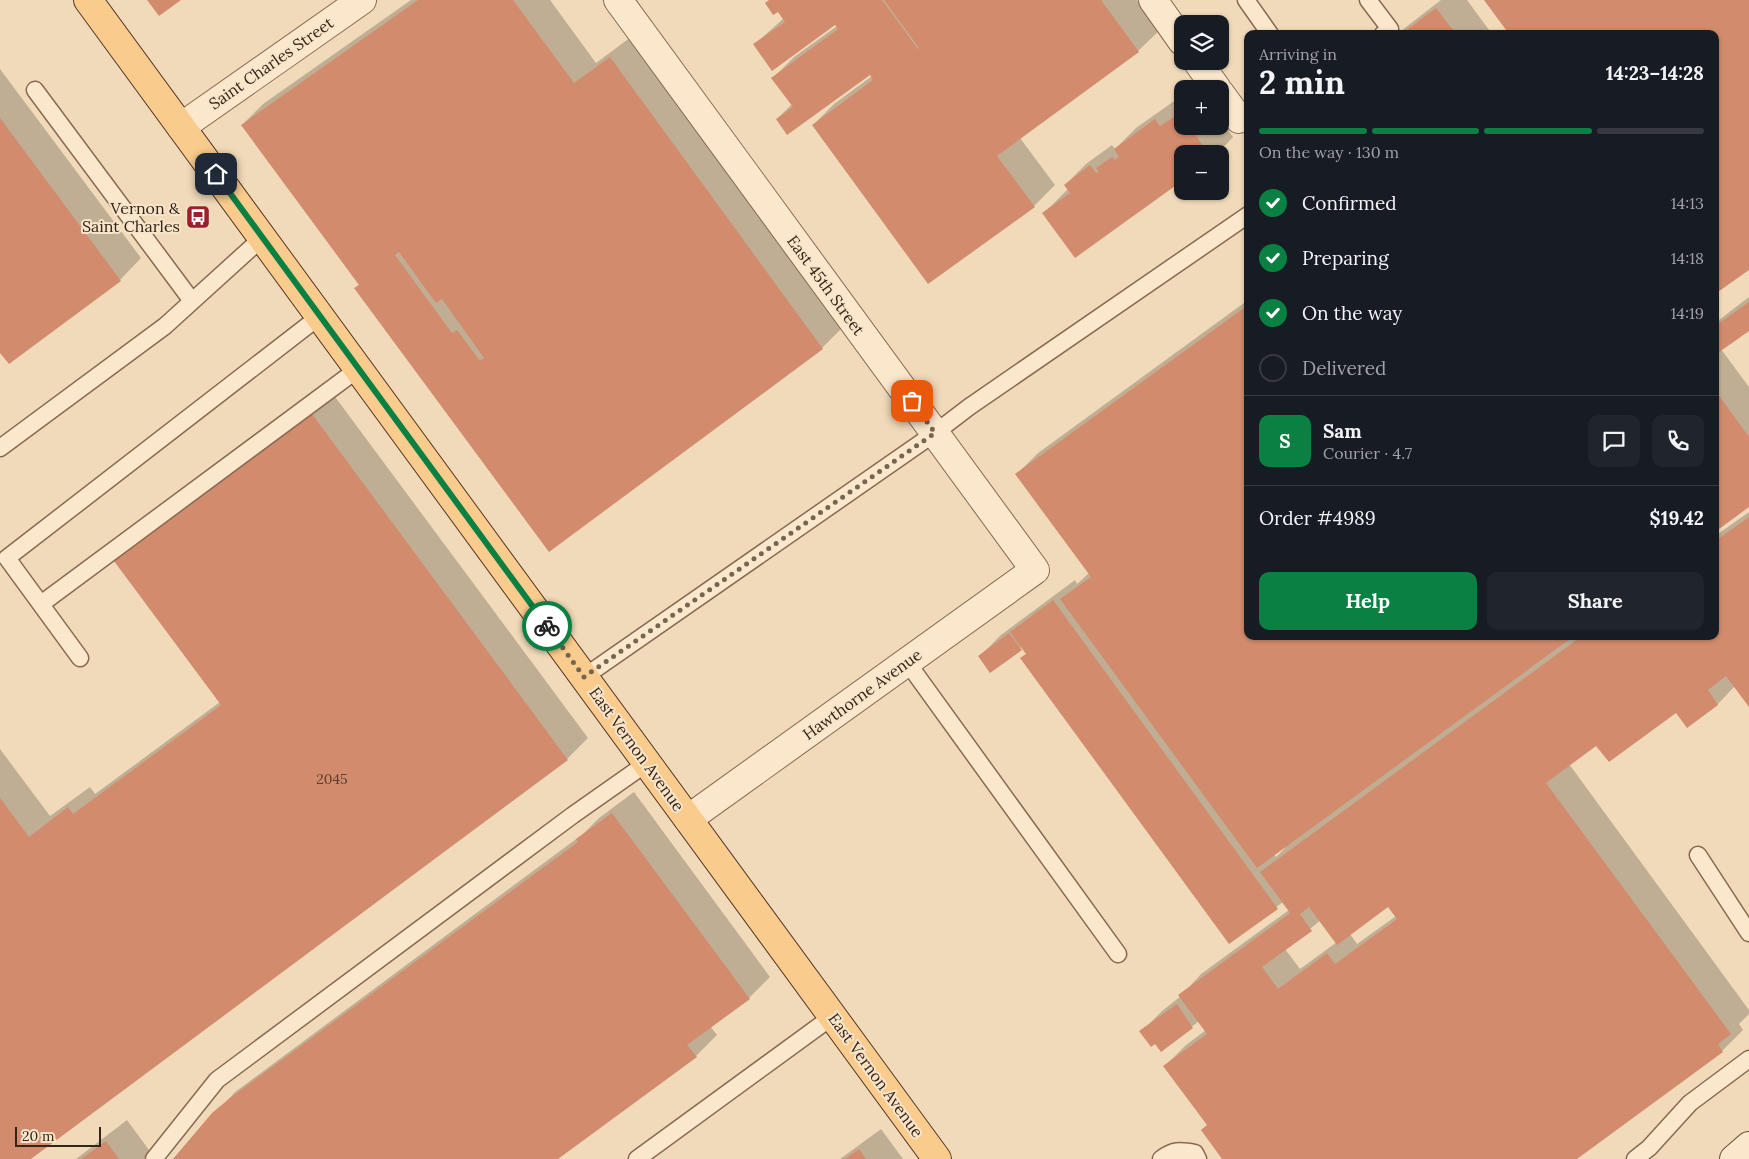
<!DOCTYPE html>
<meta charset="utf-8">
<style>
:root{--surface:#171b24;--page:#20242c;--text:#f1f3f6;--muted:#9ea1a6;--line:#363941;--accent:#0b8043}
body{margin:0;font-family:Lora,serif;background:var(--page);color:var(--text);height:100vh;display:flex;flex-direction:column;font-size:19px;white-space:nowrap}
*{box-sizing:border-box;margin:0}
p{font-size:16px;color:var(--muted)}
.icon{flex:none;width:28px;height:28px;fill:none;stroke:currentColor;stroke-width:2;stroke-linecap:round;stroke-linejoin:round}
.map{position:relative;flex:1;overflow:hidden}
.panel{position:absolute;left:1244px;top:30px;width:475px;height:610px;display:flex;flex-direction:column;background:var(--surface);border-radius:10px;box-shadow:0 1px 4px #0004}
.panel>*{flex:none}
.controls{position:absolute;left:1174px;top:15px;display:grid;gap:10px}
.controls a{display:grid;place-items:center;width:55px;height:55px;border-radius:10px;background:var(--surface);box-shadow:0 1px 4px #0004;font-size:25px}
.scale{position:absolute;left:15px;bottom:12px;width:86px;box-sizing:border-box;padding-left:5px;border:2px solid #352419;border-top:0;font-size:14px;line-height:18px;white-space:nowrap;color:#352419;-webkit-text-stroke:4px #f8e5c9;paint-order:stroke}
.pin{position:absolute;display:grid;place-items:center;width:42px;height:42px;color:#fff;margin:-21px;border-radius:10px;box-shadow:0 2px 8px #0006}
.courier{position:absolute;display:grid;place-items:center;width:50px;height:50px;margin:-25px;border:4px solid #0b8043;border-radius:50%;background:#fff;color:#222;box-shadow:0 1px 6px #0007}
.summary em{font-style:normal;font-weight:800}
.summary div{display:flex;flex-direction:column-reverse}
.summary{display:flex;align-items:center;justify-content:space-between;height:85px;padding:0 15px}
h1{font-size:32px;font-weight:800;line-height:38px}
.bar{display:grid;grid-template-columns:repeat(4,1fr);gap:8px 5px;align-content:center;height:60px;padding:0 15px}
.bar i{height:6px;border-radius:4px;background:var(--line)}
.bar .selected{background:var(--accent)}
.bar p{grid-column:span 4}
.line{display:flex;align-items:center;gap:12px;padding:0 15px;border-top:1px solid var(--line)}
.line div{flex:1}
.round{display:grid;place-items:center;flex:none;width:52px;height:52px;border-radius:10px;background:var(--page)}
ol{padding:0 15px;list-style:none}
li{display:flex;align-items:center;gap:15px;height:55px}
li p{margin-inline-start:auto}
li .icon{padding:5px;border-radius:50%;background:var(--accent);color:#fff;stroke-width:4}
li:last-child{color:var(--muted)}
li i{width:28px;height:28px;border:2px solid var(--line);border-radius:50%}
.primary-button{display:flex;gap:10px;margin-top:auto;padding:10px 15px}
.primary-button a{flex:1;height:58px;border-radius:10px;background:var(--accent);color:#fff;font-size:20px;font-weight:800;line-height:58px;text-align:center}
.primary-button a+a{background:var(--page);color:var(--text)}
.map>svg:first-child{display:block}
.shadow{fill:#0003;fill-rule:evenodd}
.building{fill:#d28b6c;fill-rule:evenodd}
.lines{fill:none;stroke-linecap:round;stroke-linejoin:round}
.lane-casing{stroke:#886953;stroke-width:19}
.street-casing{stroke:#886953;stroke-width:30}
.secondary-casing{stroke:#694a36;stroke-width:30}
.primary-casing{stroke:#553828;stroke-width:30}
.lane{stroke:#fbe8cc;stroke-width:16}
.street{stroke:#fbe8cc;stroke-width:28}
.secondary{stroke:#fbe8cc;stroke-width:28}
.primary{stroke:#f9cb8c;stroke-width:28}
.done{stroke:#776451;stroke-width:5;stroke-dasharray:0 9}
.route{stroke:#0b8043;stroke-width:6}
.labels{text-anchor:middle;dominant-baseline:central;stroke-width:4;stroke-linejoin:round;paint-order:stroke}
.number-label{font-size:14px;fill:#5c3e2e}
.street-label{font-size:16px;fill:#352419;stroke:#f8e5c9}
.poi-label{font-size:16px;fill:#352419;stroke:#f8e5c9;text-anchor:end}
</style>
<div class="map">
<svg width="1749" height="1159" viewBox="0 0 1749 1159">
<rect width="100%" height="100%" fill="#f1dab9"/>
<path class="shadow" d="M411 0H550L596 63 631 37 843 327 822 348 549 550 360 285 242 125 263 104Z
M770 0H1137L1160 30 1138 51 1020 138 1055 185 1034 206 813 125 834 104 872 76 870 74 777 119 792 104 773 78 794 57 837 26 835 23 755 44 784 18Z
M1441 0H1467L1492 34H1397Z
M0 69 141 258 120 280 9 362 0 351Z
M1177 99 1182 106V126H1220V119L1233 137 1217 154H1182V179L1075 256 1044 213 1068 189 1065 185 1086 164 1112 145 1115 149 1136 128Z
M1749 297V329L1721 349 1749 387V506L1715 531V323Z
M1248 300V636H1715V536L1749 512V705L1735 686 1718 704 1687 726 1676 711 1596 744 1569 764 1749 1010V1014L1739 1024 1743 1030 1722 1051 1575 1159H1223L1208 1124 1165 1066 1186 1045 1206 1030 1199 1021 1162 1050 1156 1042 1141 1032 1162 1011 1181 996 1201 974 1289 910 1283 902 1230 942 1023 647 980 656 1001 635 1075 580 1077 584 1089 573 1017 474 1038 453ZM1284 847 1285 848 1276 857 1274 854ZM1388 906 1396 916 1357 944 1350 934ZM1321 920 1337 942 1300 969 1285 949Z
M330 390 588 738 567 759 28 1159H0V749L50 816 90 787 95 794 220 702 113 557Z
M634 792 770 977 749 998 710 1026 717 1035 696 1056 556 1159H174L235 1092 583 834 599 818Z
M127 1120 149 1150 144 1159H76Z
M881 1129 903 1159H840Z"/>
<path class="building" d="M147 0H181L159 16Z
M418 0H513L574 83 610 57 823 349 549 552 354 288 359 285 241 125ZM399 252 436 303 442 299 484 358 480 361 457 330 452 333 395 255Z
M769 0H882L918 49 919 48 884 0H1101L1139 52 997 156 1035 207 928 284 812 125 873 80 870 75 787 135 776 119 793 107 771 78 838 29 835 25 772 71 753 44 785 22 778 12 773 15 765 3Z
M1484 0H1749V270L1715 294V34H1509Z
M1436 8 1456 34H1401Z
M1180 113 1182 117V126H1189L1209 154H1182V181L1075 258 1042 213 1070 193 1064 185 1090 165 1096 173 1099 171 1096 168 1112 157 1115 160 1119 157 1114 149 1155 119 1160 126Z
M0 118 121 281 9 364 0 353Z
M1749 302V331L1715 355V326Z
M1248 305V636H1574L1257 868 1060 599 1091 577 1015 474Z
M1715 390 1749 437V507L1715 532Z
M309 410 568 760 31 1159H0V798L29 837 68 807 73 814 221 705 111 557Z
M1749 517V707L1726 676 1708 690 1718 705 1687 728 1676 713 1609 762 1596 746 1546 783 1731 1034 1718 1044 1723 1052 1577 1159H1222L1201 1130 1207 1125 1163 1066 1207 1034 1178 995 1290 913 1260 872 1582 636H1715V541ZM1309 907 1337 945 1388 907 1397 919 1335 964 1327 953 1278 989 1262 967 1312 931 1300 914Z
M1053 600 1278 909 1229 944 1020 658 1026 654 1010 632Z
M1009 633 1022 650 990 673 978 656Z
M612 813 750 999 687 1045 697 1057 558 1159H173L212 1113 230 1098 578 842 576 839Z
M1177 1004 1193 1028 1161 1052 1155 1044 1151 1047 1139 1031Z
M106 1141 119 1159H81Z
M859 1149 866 1159H845Z"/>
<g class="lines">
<defs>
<path id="lane" d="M1246 0 1270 34
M1368 0 1390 29 1383 34
M35 90 192 301
M0 448 165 326 262 238
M41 604 358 369
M80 658 7 558 320 316
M907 662 1118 954
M584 677 935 433 969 407 1248 215
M1698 855 1749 933
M154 1159 217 1080 573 815 647 763
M637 1159 833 1016
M1161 1159C1173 1150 1180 1150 1195 1153L1198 1159
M1635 1159 1649 1148 1690 1103 1749 1059"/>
<path id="street" d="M618 0 1035 570 688 819
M1153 0 1182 41
M1197 61 1217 89
M1220 93 1239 119
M181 127 362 0"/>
<path id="secondary" d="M1734 1159 1749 1146"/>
<path id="primary" d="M88 0 937 1159"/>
</defs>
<use href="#lane" class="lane-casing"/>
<use href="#street" class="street-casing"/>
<use href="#secondary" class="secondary-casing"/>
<use href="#primary" class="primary-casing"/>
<use href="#lane" class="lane"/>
<use href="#street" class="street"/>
<use href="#secondary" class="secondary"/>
<use href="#primary" class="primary"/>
</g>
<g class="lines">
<path class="done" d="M547 626 584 677 935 433 912 401"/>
<path class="route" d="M216 174 547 626"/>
</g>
<defs>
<symbol id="bus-square" viewBox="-11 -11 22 22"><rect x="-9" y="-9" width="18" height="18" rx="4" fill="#9b1f2d" stroke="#f8e5c9"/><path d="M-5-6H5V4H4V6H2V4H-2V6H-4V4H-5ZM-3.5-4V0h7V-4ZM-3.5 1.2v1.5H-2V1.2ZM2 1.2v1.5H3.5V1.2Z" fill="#fff"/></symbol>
</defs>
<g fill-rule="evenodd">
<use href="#bus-square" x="184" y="203" width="28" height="28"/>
</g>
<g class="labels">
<g class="number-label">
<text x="332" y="779">2045</text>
</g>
<g class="street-label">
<text transform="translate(271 63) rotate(-35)">Saint Charles Street</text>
<text transform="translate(826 285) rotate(54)">East 45th Street</text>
<text transform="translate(862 694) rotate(-36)">Hawthorne Avenue</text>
<text transform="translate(637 749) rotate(54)">East Vernon Avenue</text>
<text transform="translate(876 1075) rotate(54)">East Vernon Avenue</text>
</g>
<g class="poi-label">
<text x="180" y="208">Vernon &amp;<tspan x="180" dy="18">Saint Charles</tspan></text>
</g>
</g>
</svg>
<div class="controls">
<a><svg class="icon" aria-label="layers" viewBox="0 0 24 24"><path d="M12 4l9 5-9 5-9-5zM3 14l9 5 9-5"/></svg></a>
<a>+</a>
<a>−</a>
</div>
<div class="scale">20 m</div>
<div class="pin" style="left:912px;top:401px;background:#ea580c"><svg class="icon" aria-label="bag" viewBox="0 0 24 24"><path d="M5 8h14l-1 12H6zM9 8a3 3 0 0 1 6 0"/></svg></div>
<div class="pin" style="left:216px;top:174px;background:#1f2937"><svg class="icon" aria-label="home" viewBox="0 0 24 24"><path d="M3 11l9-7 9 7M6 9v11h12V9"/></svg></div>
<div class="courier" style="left:547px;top:626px"><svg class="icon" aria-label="bike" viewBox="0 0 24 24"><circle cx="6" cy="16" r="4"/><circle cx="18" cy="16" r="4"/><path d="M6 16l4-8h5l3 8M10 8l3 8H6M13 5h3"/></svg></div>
<section class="panel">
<div class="summary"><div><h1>2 min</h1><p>Arriving in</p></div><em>14:23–14:28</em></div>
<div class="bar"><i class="selected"></i><i class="selected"></i><i class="selected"></i><i></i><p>On the way · 130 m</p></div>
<ol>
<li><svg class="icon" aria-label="check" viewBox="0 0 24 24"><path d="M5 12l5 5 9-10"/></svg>Confirmed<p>14:13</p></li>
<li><svg class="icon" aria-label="check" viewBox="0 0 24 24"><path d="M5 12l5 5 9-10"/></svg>Preparing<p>14:18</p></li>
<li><svg class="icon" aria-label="check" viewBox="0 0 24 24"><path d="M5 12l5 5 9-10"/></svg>On the way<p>14:19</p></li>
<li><i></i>Delivered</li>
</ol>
<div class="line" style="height:90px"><b class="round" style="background:var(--accent);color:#fff">S</b><div><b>Sam</b><p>Courier · 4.7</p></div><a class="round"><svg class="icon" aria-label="chat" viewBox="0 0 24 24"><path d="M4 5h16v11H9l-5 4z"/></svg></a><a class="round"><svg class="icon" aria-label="phone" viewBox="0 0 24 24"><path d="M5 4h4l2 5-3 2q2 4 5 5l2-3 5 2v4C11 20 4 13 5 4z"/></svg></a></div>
<div class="line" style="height:65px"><div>Order #4989</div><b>$19.42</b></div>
<div class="primary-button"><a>Help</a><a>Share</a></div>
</section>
</div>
